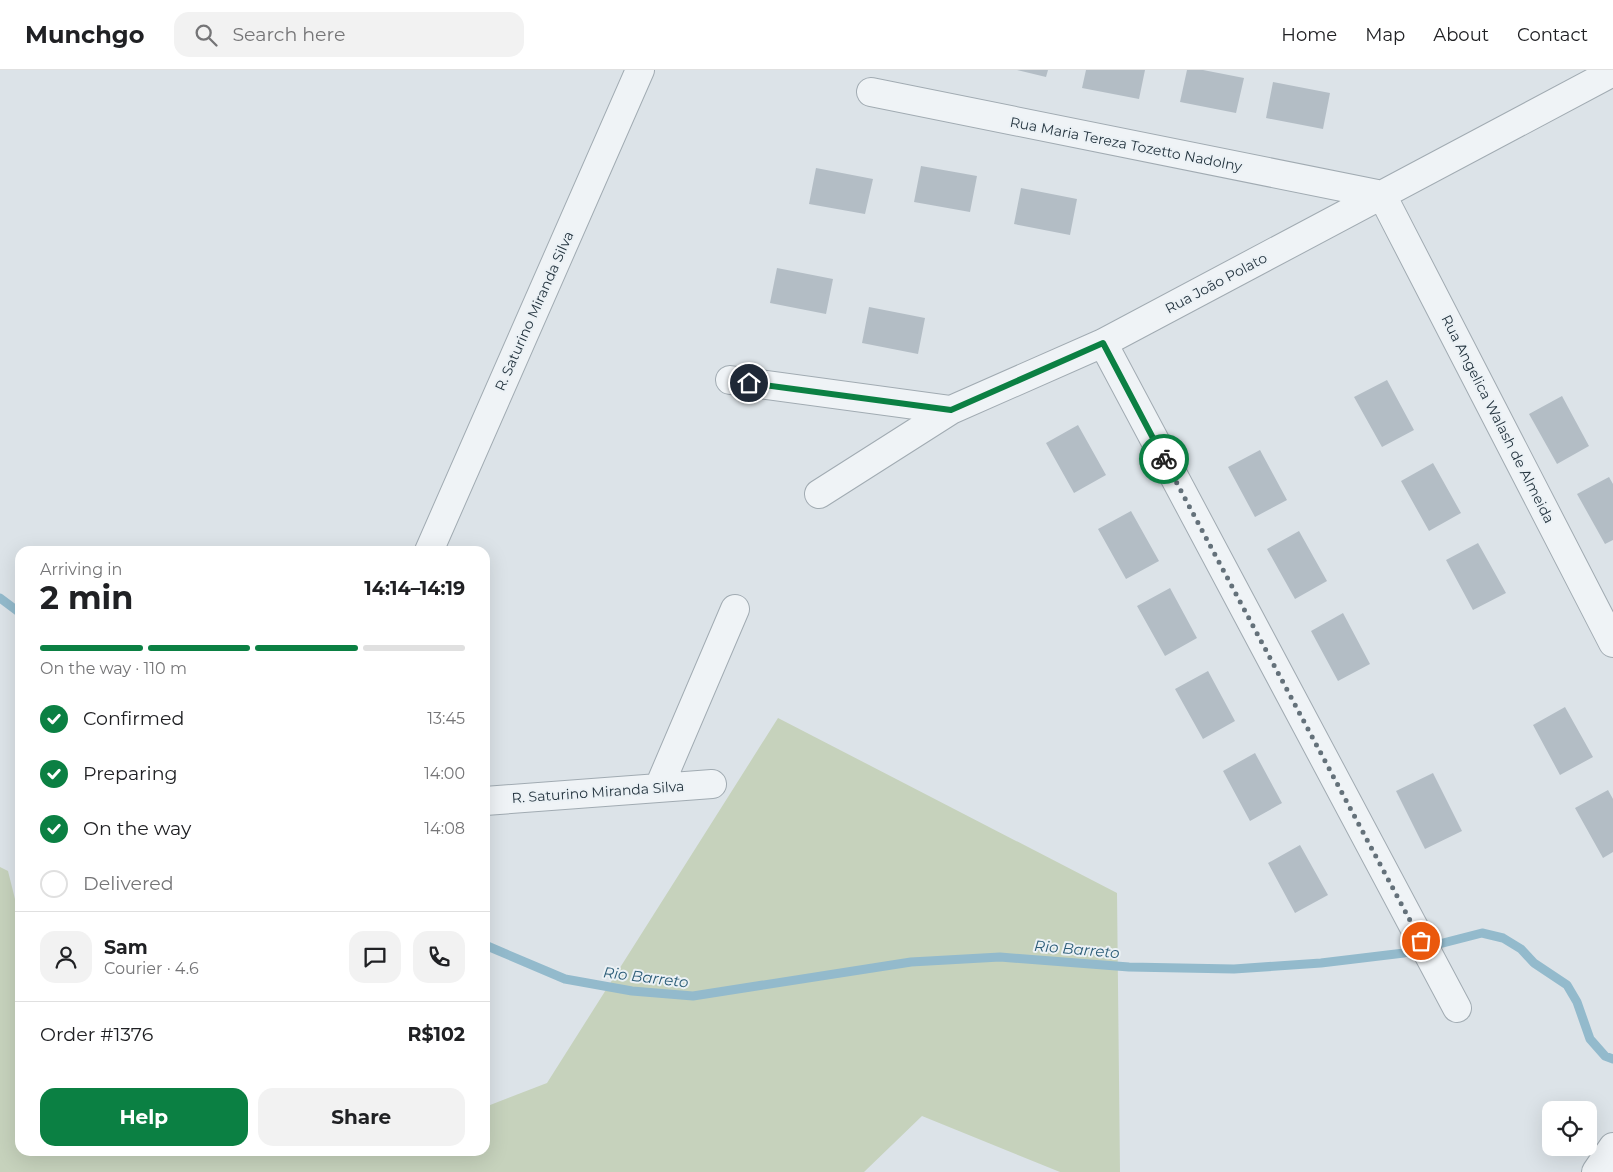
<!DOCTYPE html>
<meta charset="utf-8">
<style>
:root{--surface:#fff;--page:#f2f2f2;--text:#202124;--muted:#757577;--line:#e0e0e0;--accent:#0b8043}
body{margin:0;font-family:Montserrat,sans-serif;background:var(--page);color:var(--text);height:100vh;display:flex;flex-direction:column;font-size:19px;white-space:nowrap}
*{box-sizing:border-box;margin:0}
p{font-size:16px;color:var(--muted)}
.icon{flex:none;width:28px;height:28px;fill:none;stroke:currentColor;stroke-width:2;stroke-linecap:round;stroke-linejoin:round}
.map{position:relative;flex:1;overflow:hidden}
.side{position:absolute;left:15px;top:476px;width:475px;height:610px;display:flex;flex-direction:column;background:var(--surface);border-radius:15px;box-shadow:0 5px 20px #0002}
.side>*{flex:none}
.tools{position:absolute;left:1542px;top:1031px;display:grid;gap:10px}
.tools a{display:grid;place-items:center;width:55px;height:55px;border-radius:10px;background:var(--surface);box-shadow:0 5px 20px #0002;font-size:25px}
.pin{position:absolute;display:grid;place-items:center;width:42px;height:42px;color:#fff;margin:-21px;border:2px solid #fff;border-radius:50%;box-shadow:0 1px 5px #0007}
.courier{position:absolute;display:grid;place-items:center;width:50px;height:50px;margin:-25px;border:4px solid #0b8043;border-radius:50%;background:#fff;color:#222;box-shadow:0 1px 6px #0007}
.overview em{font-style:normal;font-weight:700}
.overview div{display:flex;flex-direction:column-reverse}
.overview{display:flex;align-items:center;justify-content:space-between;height:85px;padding:0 25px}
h1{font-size:32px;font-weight:700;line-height:38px}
.bar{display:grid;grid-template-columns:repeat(4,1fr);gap:8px 5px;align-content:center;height:60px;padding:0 25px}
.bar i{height:6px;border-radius:4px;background:var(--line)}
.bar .on{background:var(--accent)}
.bar p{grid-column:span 4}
.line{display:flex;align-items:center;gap:12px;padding:0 25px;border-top:1px solid var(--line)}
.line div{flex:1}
.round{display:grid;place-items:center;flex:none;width:52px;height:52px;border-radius:15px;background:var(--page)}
ol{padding:0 25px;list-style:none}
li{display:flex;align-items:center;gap:15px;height:55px}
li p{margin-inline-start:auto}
li .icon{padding:5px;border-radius:50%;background:var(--accent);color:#fff;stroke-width:4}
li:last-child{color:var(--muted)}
li i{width:28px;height:28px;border:2px solid var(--line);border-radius:50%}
.primary-button{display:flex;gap:10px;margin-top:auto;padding:10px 25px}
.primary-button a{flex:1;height:58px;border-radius:15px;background:var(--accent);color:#fff;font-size:20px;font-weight:700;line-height:58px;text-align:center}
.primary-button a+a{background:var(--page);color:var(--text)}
header{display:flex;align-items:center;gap:30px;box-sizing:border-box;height:70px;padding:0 25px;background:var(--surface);border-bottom:1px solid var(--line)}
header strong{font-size:24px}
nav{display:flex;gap:28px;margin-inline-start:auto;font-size:18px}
.search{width:350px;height:45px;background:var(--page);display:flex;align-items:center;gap:12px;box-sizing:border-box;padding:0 18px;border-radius:15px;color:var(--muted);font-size:19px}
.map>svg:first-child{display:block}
.green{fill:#c6d2bc}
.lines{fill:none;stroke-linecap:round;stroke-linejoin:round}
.stream{stroke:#93bacc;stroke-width:9}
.building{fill:#b3bdc5}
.minor-casing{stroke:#a1abb2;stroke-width:30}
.minor{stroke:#eff3f6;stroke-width:28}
.done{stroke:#64717a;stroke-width:5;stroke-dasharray:0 9}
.route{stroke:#0b8043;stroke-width:6}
.labels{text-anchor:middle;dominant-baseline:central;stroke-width:4;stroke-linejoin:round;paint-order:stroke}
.street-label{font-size:14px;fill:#24343f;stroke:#ebf1f5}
.water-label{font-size:15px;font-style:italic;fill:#2b5c77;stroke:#ebf1f5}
</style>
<header>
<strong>Munchgo</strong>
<div class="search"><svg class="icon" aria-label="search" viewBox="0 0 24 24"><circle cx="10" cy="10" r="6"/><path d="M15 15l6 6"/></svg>Search here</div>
<nav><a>Home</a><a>Map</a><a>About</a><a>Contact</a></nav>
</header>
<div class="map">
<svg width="1613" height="1102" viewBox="0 0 1613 1102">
<rect width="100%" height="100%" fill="#dce3e8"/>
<path class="green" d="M778 648 1117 823 1120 1102H1060L922 1046 864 1102H0V797L8 801 20 849V1081H485V1037L547 1013Z"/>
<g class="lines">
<path class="stream" d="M0 528 20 543
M485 875 565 909 632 921 693 926 911 892 1000 887 1129 897 1234 899 1321 893 1404 883 1482 863 1503 868 1521 879 1534 893 1567 915 1577 932 1590 969 1605 986 1613 989"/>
</g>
<path class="building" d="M1017 0H1048L1046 7Z
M1086 0H1145L1139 29 1082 18Z
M1187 0H1203L1244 8 1236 43 1180 32Z
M1273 12 1330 23 1323 59 1266 48Z
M921 96 977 106 970 142 914 132Z
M816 98 873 109 865 144 809 134Z
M1021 118 1077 129 1070 165 1014 154Z
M777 198 833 209 826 244 770 233Z
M869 237 925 248 918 284 862 273Z
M1387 310 1414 360 1382 377 1354 327Z
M1562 326 1589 376 1557 394 1529 344Z
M1078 355 1106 405 1074 423 1046 373Z
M1260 380 1287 430 1255 447 1228 397Z
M1433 393 1461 443 1429 461 1401 411Z
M1609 407 1613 414V470L1605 474 1577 424Z
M1131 441 1159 491 1126 509 1098 459Z
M1299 461 1327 511 1295 529 1267 479Z
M1478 473 1506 523 1473 540 1446 490Z
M1170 518 1197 568 1165 586 1137 536Z
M1343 543 1370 594 1338 611 1311 561Z
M1208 601 1235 651 1203 669 1175 619Z
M1565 637 1593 687 1560 705 1533 655Z
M1255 683 1282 733 1250 751 1223 701Z
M1433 703 1462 761 1425 779 1396 721Z
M1608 720 1613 729V782L1603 788 1575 738Z
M1300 775 1328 825 1295 843 1268 793Z"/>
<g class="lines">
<defs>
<path id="minor" d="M871 22 1382 125 1613 573
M1103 273 1457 938
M730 310 951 340
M819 424 951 340 1103 273 1613 2
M429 481 640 0
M659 717 735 539
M485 731 712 714
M1596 1102 1613 1077"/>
</defs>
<use href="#minor" class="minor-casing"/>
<use href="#minor" class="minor"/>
</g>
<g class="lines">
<path class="done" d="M1164 389 1421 871"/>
<path class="route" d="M749 313 951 340 1103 273 1164 389"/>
</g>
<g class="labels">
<g class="street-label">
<text transform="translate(1126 74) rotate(11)">Rua Maria Tereza Tozetto Nadolny</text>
<text transform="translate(1216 213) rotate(-28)">Rua João Polato</text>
<text transform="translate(534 241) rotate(-66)">R. Saturino Miranda Silva</text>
<text transform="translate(1498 349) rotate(63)">Rua Angelica Walash de Almeida</text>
<text transform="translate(598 722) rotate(-4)">R. Saturino Miranda Silva</text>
</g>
<g class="water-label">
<text transform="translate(1077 879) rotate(5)">Rio Barreto</text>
<text transform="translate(646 907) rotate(7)">Rio Barreto</text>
</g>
</g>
</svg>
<div class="tools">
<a><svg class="icon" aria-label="locate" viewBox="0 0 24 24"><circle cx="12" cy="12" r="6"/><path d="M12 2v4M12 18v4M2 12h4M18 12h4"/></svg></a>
</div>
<div class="pin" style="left:1421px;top:871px;background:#ea580c"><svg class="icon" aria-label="bag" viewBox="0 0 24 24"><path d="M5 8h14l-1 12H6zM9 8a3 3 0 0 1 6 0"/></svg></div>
<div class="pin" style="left:749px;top:313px;background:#1f2937"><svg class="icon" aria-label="home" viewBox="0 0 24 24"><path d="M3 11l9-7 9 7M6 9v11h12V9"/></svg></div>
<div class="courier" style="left:1164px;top:389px"><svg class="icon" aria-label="bike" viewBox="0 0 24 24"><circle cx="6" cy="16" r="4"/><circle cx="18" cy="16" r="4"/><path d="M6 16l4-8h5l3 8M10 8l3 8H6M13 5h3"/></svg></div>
<section class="side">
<div class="overview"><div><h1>2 min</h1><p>Arriving in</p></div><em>14:14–14:19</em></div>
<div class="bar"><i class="on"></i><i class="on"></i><i class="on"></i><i></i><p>On the way · 110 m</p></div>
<ol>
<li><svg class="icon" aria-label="check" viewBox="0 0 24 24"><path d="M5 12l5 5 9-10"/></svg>Confirmed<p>13:45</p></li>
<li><svg class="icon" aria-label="check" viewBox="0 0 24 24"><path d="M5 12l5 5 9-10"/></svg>Preparing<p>14:00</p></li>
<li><svg class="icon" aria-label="check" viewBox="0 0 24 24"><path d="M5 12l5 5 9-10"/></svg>On the way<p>14:08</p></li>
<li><i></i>Delivered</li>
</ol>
<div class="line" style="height:90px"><a class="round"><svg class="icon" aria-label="person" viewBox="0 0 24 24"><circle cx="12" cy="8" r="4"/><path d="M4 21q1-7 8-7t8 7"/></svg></a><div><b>Sam</b><p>Courier · 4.6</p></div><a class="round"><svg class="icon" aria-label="chat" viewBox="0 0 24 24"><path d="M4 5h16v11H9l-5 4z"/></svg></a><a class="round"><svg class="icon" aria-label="phone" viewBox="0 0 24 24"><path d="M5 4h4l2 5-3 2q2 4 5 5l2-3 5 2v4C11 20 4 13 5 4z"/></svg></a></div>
<div class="line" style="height:65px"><div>Order #1376</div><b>R$102</b></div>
<div class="primary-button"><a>Help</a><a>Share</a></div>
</section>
</div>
